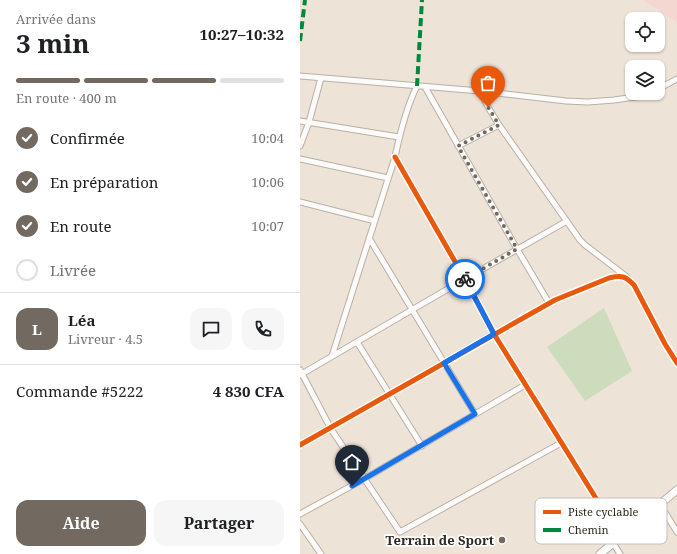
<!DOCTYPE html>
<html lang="fr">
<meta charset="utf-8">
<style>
:root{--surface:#fff;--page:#f6f6f6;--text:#202124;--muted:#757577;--line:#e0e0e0;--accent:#726a61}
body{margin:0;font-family:"Noto Serif",serif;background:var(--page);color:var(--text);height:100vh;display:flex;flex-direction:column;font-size:15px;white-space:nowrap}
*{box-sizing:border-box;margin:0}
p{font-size:13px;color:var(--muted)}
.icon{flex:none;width:22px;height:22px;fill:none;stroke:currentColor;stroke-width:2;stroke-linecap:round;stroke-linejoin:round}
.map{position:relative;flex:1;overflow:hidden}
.drawer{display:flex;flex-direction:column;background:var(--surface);width:300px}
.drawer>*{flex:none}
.controls{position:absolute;left:325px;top:12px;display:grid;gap:8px}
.controls a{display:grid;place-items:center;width:40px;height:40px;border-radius:8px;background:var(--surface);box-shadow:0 1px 3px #0004;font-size:20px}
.pin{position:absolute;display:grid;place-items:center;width:34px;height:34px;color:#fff;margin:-41px -17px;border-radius:50% 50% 50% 0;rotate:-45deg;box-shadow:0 0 4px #0007}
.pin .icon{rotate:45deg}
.courier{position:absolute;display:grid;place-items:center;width:40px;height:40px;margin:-20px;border:3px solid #1a73e8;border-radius:50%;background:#fff;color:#222;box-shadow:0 1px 5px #0007}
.headline em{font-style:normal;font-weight:700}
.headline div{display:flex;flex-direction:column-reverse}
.headline{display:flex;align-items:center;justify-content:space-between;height:68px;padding:0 16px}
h1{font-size:26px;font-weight:700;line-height:30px}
.bar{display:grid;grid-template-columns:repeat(4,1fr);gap:6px 4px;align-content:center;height:48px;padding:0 16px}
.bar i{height:5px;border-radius:3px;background:var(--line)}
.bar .active{background:var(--accent)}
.bar p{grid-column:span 4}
.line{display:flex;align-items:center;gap:10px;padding:0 16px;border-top:1px solid var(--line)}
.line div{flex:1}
.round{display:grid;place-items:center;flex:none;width:42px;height:42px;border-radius:12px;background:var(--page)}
ol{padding:0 16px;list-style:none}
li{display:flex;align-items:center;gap:12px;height:44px}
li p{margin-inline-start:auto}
li .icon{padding:4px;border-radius:50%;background:var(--accent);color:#fff;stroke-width:4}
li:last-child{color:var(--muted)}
li i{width:22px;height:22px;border:2px solid var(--line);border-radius:50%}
.action{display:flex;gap:8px;margin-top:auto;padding:8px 16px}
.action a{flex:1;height:46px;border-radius:12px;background:var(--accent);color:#fff;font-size:16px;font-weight:700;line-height:46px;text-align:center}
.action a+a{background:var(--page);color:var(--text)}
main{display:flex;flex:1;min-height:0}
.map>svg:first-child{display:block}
.green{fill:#f5d7d2}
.water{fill:#ccdcbd}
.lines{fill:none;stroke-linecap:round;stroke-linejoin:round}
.minor-casing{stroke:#b7b0a6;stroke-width:7}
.secondary-casing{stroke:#b7b0a6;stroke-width:9}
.minor{stroke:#fcfbf9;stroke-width:5}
.secondary{stroke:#fcfbf9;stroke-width:7}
.quiet{stroke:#00873e;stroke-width:4;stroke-dasharray:8 4;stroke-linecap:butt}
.cycleway-casing{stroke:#fff;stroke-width:8}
.cycleway{stroke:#e8590c;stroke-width:5}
.done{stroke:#726a61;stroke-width:4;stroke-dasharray:0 7.2}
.route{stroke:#1a73e8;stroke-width:5}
.poi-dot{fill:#726a61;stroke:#fff;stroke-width:1.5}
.labels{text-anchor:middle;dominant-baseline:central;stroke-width:3.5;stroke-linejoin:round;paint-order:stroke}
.poi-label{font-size:13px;font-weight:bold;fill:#2f2921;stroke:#fff;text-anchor:end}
.key{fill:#fff;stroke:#c1bfbc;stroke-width:1}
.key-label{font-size:11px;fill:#2f2921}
</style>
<main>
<section class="drawer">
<div class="headline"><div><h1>3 min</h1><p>Arrivée dans</p></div><em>10:27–10:32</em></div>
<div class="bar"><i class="active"></i><i class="active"></i><i class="active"></i><i></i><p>En route · 400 m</p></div>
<ol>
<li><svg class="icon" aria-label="check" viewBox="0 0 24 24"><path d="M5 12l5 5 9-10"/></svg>Confirmée<p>10:04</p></li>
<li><svg class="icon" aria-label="check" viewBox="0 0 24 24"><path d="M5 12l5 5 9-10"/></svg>En préparation<p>10:06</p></li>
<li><svg class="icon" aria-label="check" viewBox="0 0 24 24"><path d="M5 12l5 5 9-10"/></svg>En route<p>10:07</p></li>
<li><i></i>Livrée</li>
</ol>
<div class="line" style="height:72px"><b class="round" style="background:var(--accent);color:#fff">L</b><div><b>Léa</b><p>Livreur · 4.5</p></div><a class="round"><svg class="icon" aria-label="chat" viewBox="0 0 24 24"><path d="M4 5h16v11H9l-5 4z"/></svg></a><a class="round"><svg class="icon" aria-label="phone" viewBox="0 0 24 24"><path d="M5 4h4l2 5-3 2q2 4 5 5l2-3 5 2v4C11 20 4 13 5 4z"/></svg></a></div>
<div class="line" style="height:52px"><div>Commande #5222</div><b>4 830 CFA</b></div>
<div class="action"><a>Aide</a><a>Partager</a></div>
</section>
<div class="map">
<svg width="377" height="554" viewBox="0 0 377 554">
<rect width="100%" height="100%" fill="#ede4d7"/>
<path class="green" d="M343 0H377V23Z"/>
<path class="water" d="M304 308 332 371 285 401 247 347Z"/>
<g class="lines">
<defs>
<path id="minor" d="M0 76 180 91 266 101 288 102 314 100 342 96 348 93
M125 87 217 249 249 303
M358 89 377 79
M180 91 188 107 199 125 280 240 285 245 327 277
M0 121 99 137
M0 146 9 122 21 78
M158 146 199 125
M95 157 165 279 194 334 320 537
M0 159 88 178
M0 202 75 221
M69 238 175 414
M57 342 122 446
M32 356 95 157C100 133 106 108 117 86
M0 370 31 429 100 532 261 443
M0 375 165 279 267 221
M0 445 255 300 309 278C322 275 325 276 334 285L365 344 377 363
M360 504 377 532
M0 514 64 479 225 385
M0 524 21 554
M313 543 320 554"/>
<path id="secondary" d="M300 554 377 490"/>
</defs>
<use href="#minor" class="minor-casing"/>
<use href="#secondary" class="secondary-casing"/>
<use href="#minor" class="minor"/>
<use href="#secondary" class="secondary"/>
<path class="quiet" d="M0 41 5 0
M117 86 122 0"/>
<defs>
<path id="cycleway" d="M95 157 165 279 194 334 320 537
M0 445 255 300 309 278C322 275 325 276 334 285L365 344 377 363"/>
</defs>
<use href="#cycleway" class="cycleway-casing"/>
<use href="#cycleway" class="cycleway"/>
</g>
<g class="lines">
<path class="done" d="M165 279 217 249 158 146 199 125 188 107"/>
<path class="route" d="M52 486 175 414 144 363 194 334 165 279"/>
</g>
<circle class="poi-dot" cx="202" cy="540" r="4"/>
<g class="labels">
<g class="poi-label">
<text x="194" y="540">Terrain de Sport</text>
</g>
</g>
<rect x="235" y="498" width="132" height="46" rx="6" class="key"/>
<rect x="243" y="510" width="18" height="4" fill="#e8590c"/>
<rect x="243" y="528" width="18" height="4" fill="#00873e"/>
<g class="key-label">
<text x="268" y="516">Piste cyclable</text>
<text x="268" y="534">Chemin</text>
</g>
</svg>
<div class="controls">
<a><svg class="icon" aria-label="locate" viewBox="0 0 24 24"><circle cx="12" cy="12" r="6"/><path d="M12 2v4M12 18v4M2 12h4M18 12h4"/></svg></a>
<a><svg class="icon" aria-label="layers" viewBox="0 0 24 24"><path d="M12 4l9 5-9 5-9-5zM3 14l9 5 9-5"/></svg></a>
</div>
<div class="pin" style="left:188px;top:107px;background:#ea580c"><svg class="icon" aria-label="bag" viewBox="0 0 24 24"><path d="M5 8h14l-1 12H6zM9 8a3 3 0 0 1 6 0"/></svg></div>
<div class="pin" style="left:52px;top:486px;background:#1f2937"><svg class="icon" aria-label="home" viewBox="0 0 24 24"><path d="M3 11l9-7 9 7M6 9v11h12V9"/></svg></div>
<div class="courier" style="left:165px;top:279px"><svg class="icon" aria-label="bike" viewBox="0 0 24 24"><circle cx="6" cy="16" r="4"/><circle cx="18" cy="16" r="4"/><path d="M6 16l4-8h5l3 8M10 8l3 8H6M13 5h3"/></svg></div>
</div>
</main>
